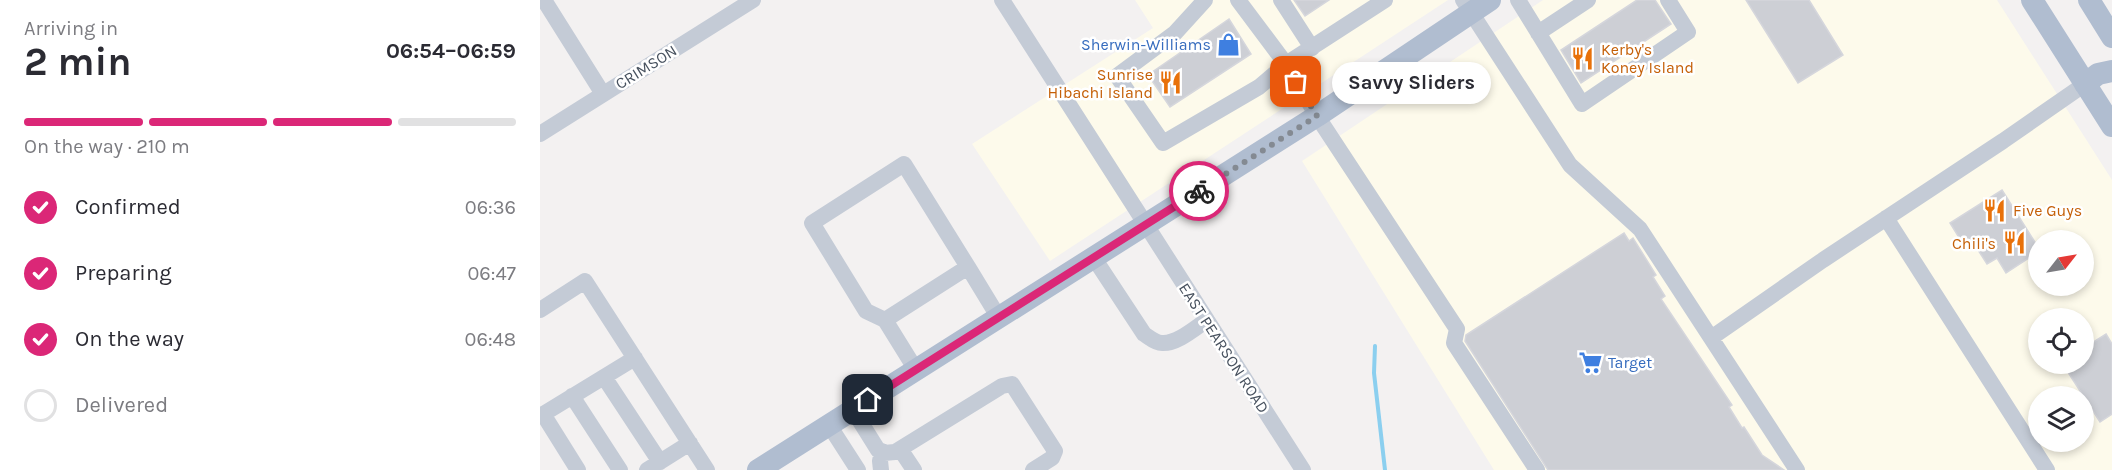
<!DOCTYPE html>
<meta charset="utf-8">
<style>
:root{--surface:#fff;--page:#f7f7f7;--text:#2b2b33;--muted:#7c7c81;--line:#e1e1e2;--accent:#db2777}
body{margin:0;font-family:Karla,sans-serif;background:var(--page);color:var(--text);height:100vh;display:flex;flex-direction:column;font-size:22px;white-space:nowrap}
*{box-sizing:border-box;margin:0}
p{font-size:20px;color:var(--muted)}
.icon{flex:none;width:33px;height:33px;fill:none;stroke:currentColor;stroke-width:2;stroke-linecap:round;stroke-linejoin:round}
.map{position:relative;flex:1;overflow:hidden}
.details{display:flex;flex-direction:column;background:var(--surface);width:540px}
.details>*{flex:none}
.needle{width:39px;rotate:59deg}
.controls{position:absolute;left:1488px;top:230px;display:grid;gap:12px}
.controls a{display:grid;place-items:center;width:66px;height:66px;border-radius:50%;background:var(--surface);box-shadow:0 3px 9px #0003;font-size:30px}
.pin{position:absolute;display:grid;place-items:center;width:51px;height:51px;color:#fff;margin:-26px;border-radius:12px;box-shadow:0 3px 9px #0006}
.courier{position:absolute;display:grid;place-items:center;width:60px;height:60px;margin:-30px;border:4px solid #db2777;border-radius:50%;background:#fff;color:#222;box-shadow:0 2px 8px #0007}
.bubble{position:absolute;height:42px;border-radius:21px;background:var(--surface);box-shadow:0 3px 9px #0003;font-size:20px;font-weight:700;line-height:42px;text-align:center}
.summary em{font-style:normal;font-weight:700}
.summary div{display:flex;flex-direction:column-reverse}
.summary{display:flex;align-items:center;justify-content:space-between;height:102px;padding:0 24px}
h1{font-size:39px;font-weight:700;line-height:45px}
.bar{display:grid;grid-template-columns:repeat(4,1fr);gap:9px 6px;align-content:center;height:72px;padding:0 24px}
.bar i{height:8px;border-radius:4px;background:var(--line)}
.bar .active{background:var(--accent)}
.bar p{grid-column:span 4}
ol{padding:0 24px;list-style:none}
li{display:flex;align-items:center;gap:18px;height:66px}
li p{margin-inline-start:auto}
li .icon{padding:6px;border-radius:50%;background:var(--accent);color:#fff;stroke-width:4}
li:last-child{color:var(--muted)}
li i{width:33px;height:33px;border:3px solid var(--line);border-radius:50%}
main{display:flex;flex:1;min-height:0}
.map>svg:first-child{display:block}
.commercial{fill:#fdfaeb;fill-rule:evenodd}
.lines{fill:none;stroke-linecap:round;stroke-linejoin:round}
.stream{stroke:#8bcfef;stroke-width:4}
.building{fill:#cdcfd5;stroke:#d5d6dc;stroke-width:1.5}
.minor{stroke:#c4cbd6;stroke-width:16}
.major{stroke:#b0bdd0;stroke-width:22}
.done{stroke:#848a92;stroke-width:6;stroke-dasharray:0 10.8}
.route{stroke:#db2777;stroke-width:8}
.labels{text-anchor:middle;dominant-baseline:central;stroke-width:5;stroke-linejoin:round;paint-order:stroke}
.shop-label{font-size:16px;fill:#366cbe;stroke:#fff;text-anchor:end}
.food-label{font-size:16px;fill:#c56008;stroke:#fff;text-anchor:start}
.street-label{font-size:16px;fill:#48525f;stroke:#fff}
</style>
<main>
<section class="details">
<div class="summary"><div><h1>2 min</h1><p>Arriving in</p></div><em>06:54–06:59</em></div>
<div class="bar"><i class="active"></i><i class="active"></i><i class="active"></i><i></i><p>On the way · 210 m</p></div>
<ol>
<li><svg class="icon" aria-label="check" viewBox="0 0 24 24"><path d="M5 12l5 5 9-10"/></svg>Confirmed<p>06:36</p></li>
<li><svg class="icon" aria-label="check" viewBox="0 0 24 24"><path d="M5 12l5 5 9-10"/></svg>Preparing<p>06:47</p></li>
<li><svg class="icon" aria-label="check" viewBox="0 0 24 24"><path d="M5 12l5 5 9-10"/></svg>On the way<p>06:48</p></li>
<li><i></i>Delivered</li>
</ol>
</section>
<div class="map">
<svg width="1572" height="470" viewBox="0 0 1572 470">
<rect width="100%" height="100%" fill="#f3f1f1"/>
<path class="commercial" d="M595 0H908L510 261 432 144 613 28Z
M1003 0H1457L1572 180V470H954L762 161ZM1498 240H1544V285H1498ZM1498 318H1544V363H1498ZM1498 396H1544V441H1498Z"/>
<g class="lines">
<path class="stream" d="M835 346 834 373 845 470"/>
</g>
<path class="building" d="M754 0H789L765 16Z
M1097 0H1115L1131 24 1041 83 1021 50Z
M1206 0H1269L1303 55 1258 83Z
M689 19 711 54 630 107 608 75Z
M1462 190 1498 247V252L1466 273 1457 258 1447 264 1431 239 1423 244 1410 223Z
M1084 233 1089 241 1093 238 1116 275 1113 277 1125 296 1121 299 1192 405 1189 407 1202 428 1204 427 1222 455 1244 470H1008L925 341 926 335Z
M1566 334 1572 344V414L1560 422 1522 363H1544V348Z"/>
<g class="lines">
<path class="minor" d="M4 0 63 94
M462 0 763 470
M665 0 635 33 577 76 623 143 719 87 746 64 777 116 917 329 914 343 997 470
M698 0 746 64 845 0
M741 0 772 48
M923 0 1030 165 1100 229 1171 338 1283 260 1463 141 1545 84
M978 0 1042 104 1148 32 1128 0
M998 33 1048 0
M0 134 213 0
M1346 218 1507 470
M554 258 604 334C609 337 615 343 622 343 637 344 655 328 667 320
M428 267 459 318
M0 310 45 281 167 470
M345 320 326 311 272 223 364 164 428 267 345 320 376 370
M1171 338 1257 470
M64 377 120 462
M32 396 80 470
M313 410 338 450 344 453 355 452 462 386 472 384 515 451 512 458 493 470
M3 414 38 470
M0 416 95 358
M289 425 318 470
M360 449 374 470
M107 470 150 443
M341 470 340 461 342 451"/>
<path class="major" d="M1492 0 1572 126
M1549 0 1572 37
M1545 84 1558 74 1572 71
M218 470 777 116 950 0"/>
</g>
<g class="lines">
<path class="done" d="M659 191 777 116 756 82"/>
<path class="route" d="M328 400 659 191"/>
</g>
<defs>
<symbol id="shop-bare" viewBox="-9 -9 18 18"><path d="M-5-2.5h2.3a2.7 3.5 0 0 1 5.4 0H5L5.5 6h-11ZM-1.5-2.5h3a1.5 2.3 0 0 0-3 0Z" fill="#3f7fe0" stroke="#fff" stroke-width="2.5" paint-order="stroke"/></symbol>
<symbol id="restaurant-bare" viewBox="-9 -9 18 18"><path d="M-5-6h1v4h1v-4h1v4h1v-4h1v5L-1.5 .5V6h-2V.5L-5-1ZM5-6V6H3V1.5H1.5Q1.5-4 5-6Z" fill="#e8710a" stroke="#fff" stroke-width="2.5" paint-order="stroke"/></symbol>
<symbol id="supermarket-bare" viewBox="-9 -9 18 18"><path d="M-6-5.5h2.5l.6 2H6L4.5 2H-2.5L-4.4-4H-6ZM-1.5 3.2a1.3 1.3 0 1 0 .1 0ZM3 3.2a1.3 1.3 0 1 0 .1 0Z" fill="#3f7fe0" stroke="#fff" stroke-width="2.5" paint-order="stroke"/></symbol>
</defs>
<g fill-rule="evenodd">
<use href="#shop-bare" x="672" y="28" width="33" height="33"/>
<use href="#restaurant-bare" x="1026" y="42" width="33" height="33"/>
<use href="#restaurant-bare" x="614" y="66" width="33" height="33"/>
<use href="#restaurant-bare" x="1438" y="194" width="33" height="33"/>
<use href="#restaurant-bare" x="1458" y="226" width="33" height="33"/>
<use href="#supermarket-bare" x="1034" y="346" width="33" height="33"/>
</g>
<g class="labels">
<g class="shop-label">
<text x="671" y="44">Sherwin-Williams</text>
<text x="1068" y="362" text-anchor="start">Target</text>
</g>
<g class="food-label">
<text x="1061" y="49">Kerby's<tspan x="1061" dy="18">Koney Island</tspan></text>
<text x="613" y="74" text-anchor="end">Sunrise<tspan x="613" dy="18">Hibachi Island</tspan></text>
<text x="1473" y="210">Five Guys</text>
<text x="1456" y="243" text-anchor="end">Chili's</text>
</g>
<g class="street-label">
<text transform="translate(106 67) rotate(-32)">CRIMSON</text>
<text transform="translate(684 348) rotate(57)">EAST PEARSON ROAD</text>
</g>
</g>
</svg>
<div class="controls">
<a><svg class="needle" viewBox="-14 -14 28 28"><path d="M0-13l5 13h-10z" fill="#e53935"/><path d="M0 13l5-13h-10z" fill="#7c7c81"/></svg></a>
<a><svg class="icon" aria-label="locate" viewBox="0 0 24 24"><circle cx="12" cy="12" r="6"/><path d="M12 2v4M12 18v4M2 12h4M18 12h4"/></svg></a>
<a><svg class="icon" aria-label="layers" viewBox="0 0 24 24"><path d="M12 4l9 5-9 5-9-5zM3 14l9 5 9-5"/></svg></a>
</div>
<div class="pin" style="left:756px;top:82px;background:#ea580c"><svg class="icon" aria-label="bag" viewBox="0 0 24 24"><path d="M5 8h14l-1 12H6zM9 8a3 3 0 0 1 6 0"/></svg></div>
<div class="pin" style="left:328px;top:400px;background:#1f2937"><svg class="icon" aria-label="home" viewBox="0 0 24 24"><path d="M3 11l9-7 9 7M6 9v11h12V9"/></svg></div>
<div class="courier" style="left:659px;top:191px"><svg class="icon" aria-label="bike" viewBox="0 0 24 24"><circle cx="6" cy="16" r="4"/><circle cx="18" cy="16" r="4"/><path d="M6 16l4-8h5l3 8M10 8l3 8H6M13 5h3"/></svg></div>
<div class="bubble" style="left:792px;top:62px;width:159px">Savvy Sliders</div>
</div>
</main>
